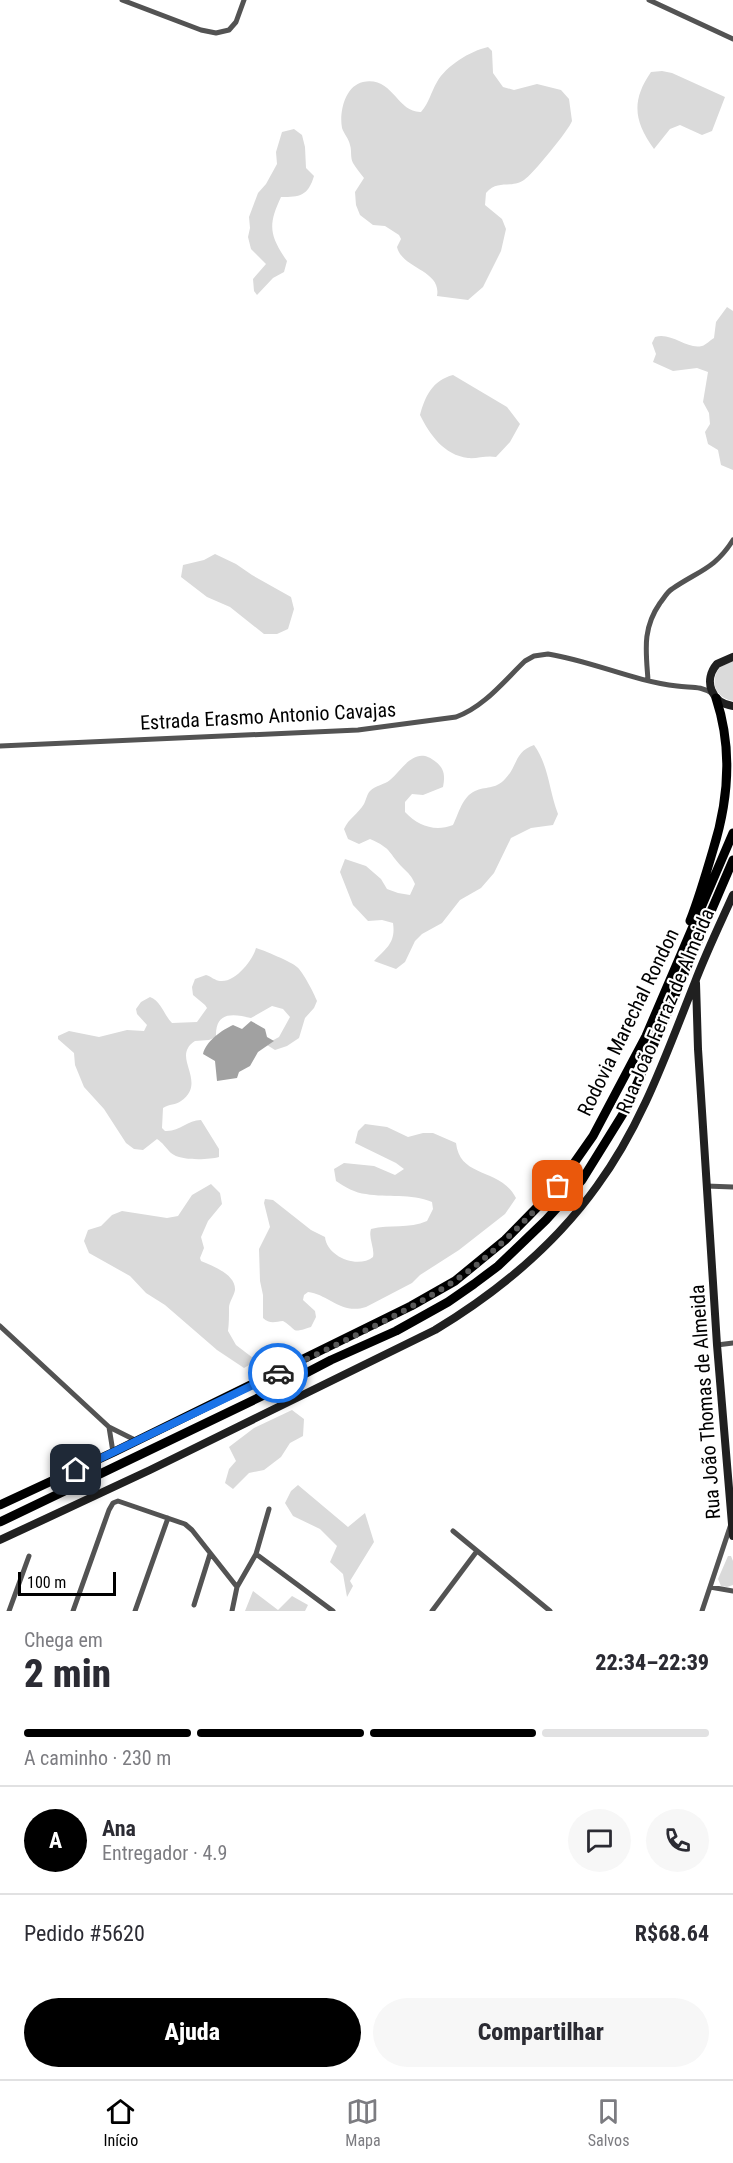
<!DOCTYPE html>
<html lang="pt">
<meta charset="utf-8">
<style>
:root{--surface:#fff;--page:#f7f7f7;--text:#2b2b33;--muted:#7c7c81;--line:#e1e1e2;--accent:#000}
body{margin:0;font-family:"Roboto Condensed",sans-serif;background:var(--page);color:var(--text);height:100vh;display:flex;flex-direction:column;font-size:22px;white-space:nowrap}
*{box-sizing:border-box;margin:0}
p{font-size:20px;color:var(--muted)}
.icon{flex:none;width:33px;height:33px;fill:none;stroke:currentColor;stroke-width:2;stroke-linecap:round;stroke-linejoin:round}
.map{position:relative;height:1611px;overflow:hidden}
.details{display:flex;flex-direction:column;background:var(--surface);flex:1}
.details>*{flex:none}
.scale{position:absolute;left:18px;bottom:15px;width:98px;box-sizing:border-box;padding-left:6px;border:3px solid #000;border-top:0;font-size:16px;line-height:21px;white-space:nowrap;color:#000;-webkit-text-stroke:4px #fff;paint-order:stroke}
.pin{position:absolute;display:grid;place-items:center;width:51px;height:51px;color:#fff;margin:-26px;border-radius:12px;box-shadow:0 3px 9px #0006}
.courier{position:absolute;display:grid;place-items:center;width:60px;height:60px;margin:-30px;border:4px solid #1a73e8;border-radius:50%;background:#fff;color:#222;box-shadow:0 2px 8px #0007}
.overview em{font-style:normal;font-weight:800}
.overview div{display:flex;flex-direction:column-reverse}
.overview{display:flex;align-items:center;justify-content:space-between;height:102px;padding:0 24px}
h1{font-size:39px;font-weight:800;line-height:45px}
.bar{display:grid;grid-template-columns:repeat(4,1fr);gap:9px 6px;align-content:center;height:72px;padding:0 24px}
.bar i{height:8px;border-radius:4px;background:var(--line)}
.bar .on{background:var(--accent)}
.bar p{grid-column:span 4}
.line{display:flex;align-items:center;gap:15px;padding:0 24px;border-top:2px solid var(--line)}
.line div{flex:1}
.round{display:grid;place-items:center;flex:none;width:63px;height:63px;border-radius:32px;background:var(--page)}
.button{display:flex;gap:12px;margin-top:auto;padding:12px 24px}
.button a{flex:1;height:69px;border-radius:36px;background:var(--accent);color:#fff;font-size:24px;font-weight:800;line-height:69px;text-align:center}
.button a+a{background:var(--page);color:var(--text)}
.tabs{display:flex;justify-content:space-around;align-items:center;height:84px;border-top:2px solid var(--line);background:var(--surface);font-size:16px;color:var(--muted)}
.tabs a{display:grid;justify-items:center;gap:3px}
.tabs .on{color:var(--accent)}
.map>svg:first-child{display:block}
.green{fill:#dadada}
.water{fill:#a1a1a1}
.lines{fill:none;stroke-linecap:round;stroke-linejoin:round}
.street{stroke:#535353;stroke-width:5}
.secondary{stroke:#202020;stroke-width:8}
.highway{stroke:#000;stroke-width:9}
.done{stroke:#595959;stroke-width:6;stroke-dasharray:0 10.8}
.route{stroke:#1a73e8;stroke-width:8}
.labels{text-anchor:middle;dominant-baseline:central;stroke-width:4.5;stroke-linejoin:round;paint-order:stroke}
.street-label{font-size:20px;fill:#000;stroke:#fff}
</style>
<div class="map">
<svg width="733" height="1611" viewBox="0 0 733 1611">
<rect width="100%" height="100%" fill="#fff"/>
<path class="green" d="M488 47 492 51 493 73 503 87 514 90 537 84 561 90 569 99 572 121C569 130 532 175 524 180 510 189 498 179 486 193L485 205 502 219 506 229 501 251 483 287 468 300 437 296C442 270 402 269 397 247L401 239 399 235 385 226 373 225 360 215 356 205 355 192 364 178C360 173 356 168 353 163 350 157 352 151 350 145 349 139 344 134 342 128 339 112 345 86 363 82 393 76 397 113 421 112 429 103 431 92 437 82 446 66 470 51 488 47Z
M662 71 672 73 725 97 712 131 702 135 680 125 670 129 654 149C634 121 631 101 651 72Z
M294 129 302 135 305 147 306 168 314 176C308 196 300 197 281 197 268 225 269 235 287 261L284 272 273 278 257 295 254 291 253 279 266 264 251 249 248 237 250 228 249 217 258 193 266 184 277 164 276 152 282 132Z
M727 307 733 311V470L721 465 718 450 708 444 705 432 710 424 709 413 703 402 708 372 697 368 673 371 653 362 656 354 652 343 655 337C672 332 687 350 702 346 706 345 710 340 714 338L716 322Z
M453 375 507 407 520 424 510 442 496 457C486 455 477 459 468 458 444 455 430 435 420 415 425 396 433 380 453 375Z
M215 554 236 564 252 575 291 597 294 609 288 629 277 634H264L230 607 207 597 181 577 183 565 204 560Z
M733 661V701C715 698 709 681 720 667Z
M534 745C549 766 549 791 558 814L553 825 531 828 511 838 494 873 481 888 460 900 442 923 422 934 415 941 405 962 396 969 374 961C386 948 396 943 393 923L382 920 368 921 353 905 340 872 345 859 366 866 381 879 387 889 398 893 410 895 415 884C411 875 409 874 403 868 388 853 393 849 370 839L359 844 348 839 344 829C349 818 358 814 364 804 366 800 367 794 370 791 376 785 384 785 390 780 403 769 415 744 436 762 445 769 445 777 443 787L423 795 412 794 405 802V812C418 826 435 832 453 825 459 813 462 797 475 791 485 786 495 790 505 779 518 766 514 752 534 745Z
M256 948C263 950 292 962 297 967 303 972 314 993 317 1001L314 1008 305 1018 299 1038 287 1046 275 1050 267 1045 268 1043 279 1037 290 1017 283 1009 272 1006 251 1018C233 1014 215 1011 216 1037L209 1040 195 1041C192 1043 189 1045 188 1048 179 1063 205 1084 181 1101 176 1105 169 1104 163 1108L162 1128 165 1131C180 1132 187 1120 201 1120L219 1149V1157C208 1160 180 1161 171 1153 166 1148 163 1143 157 1139L143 1150 134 1149 126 1143 104 1109 84 1087 75 1065 74 1053 58 1039V1036L69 1031 99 1037 127 1030 144 1031 147 1025 137 1014 136 1009 141 1002 150 997C161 1001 164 1015 172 1023L197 1022 207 1008 205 1005 193 995 192 987 195 979 206 975C210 976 216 981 220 981 235 983 253 960 256 948Z
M365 1124 387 1127 408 1137 423 1133H433L456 1143C460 1179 500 1167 516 1198L505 1214 459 1250 420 1275 412 1283 366 1307C341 1315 328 1294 308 1292L304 1295 303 1300 315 1311 316 1317 311 1327C290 1334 298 1330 283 1321 275 1322 269 1324 263 1318V1295L260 1281 259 1249 270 1227 264 1203 265 1199 273 1200 311 1230 325 1237C327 1257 358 1269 373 1257 375 1248 368 1238 371 1229 390 1224 409 1229 427 1221L433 1209 432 1202C411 1193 387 1198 366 1194 355 1193 345 1187 336 1181L334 1169 344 1163 374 1166 395 1175 404 1169 396 1163 355 1143 358 1131Z
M211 1184 220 1193 222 1204 208 1221 201 1237 204 1248 200 1258 201 1261C212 1266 236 1274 235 1290 234 1296 229 1302 229 1308 229 1316 229 1323 228 1331L236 1345 253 1358 251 1364 244 1368 217 1350 165 1305 146 1293 130 1276 89 1253 84 1241 88 1230 101 1226 112 1215 122 1211 167 1218 178 1216 192 1195Z
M292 1410 304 1419 303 1436 290 1443 281 1457 264 1470 249 1473 233 1489 225 1483 229 1469 236 1461 229 1447 254 1428Z
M298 1485 348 1527 365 1513 374 1542 350 1581 353 1586 347 1597 343 1574 330 1562 337 1546 320 1529 293 1516 285 1503 291 1491Z
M728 1556H731L733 1561V1585L727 1587 721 1586 718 1579Z
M253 1591 278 1610 292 1596 308 1605 305 1611H245Z"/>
<path class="water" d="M251 1021 265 1029 267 1037 274 1041 258 1052 250 1066 239 1072 237 1078 217 1081 215 1061 203 1054C206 1041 222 1030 233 1025L242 1029Z"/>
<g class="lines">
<path class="street" d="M122 0 201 30 216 33 229 30 236 22 244 0
M649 0 733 39
M648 680C646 651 642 629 660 603 664 598 667 592 672 589 698 571 715 569 733 540
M0 746 358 730 456 717C484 707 504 681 525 661L534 656 548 654C592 661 633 681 677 686 690 688 701 685 713 694
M706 1186 733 1187
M0 1326 109 1427 137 1441
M717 1345 733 1343
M109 1427 113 1452
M453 1531 550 1611
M256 1554 333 1611
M710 1587 733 1591
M194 1605 210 1554
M9 1611 29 1556
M73 1611 109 1510 113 1503 118 1501 185 1524 192 1530 237 1587
M135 1611 168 1518
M232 1611 237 1587 256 1554 269 1509
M432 1611 477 1551
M702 1611 731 1524"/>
<path class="secondary" d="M733 657 717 664C703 680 711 703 733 706
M696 983 698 1049 717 1345 733 1536
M0 1540 150 1470 435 1330C498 1292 554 1246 597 1186 642 1125 667 1052 695 982 706 953 720 924 733 895"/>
<path class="highway" d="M690 921C699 898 706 874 713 850 729 799 733 749 716 698
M0 1505 114 1452 411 1306 455 1281 505 1240 558 1186 593 1136 646 1036 733 833
M0 1522 262 1396 331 1360 396 1331 448 1302 474 1284 498 1266 546 1220 582 1180 626 1109 639 1079 733 860"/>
</g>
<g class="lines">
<path class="done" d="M278 1373C337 1344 398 1317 453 1282 491 1257 527 1219 558 1186"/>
<path class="route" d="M76 1470 278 1373"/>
</g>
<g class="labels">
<g class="street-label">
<text transform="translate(268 716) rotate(-3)">Estrada Erasmo Antonio Cavajas</text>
<text transform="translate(665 1011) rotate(-67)">Rua João Ferraz de Almeida</text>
<text transform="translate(628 1022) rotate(-64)">Rodovia Marechal Rondon</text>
<text transform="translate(705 1402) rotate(-94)">Rua João Thomas de Almeida</text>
</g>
</g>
</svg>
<div class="scale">100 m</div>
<div class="pin" style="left:558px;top:1186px;background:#ea580c"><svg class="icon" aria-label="bag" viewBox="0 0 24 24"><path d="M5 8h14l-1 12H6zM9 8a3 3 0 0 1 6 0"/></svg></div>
<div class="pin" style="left:76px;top:1470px;background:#1f2937"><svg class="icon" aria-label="home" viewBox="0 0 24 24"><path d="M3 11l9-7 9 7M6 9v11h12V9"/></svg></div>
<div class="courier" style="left:278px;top:1373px"><svg class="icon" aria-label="car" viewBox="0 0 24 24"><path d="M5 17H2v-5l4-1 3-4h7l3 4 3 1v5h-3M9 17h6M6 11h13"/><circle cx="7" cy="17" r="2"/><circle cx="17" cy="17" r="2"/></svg></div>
</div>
<section class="details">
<div class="overview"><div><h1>2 min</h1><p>Chega em</p></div><em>22:34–22:39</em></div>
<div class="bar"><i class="on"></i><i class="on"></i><i class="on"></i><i></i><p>A caminho · 230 m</p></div>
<div class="line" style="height:108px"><b class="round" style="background:var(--accent);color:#fff">A</b><div><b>Ana</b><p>Entregador · 4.9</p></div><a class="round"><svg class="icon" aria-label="chat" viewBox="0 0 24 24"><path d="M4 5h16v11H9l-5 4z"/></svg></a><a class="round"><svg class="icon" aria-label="phone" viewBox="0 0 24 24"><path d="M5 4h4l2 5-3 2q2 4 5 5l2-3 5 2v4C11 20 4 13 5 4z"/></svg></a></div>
<div class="line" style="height:78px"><div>Pedido #5620</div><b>R$68.64</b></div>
<div class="button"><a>Ajuda</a><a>Compartilhar</a></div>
</section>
<nav class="tabs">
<a class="on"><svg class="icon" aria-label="home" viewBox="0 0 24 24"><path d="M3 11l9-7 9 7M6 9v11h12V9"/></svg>Início</a>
<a><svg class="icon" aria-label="map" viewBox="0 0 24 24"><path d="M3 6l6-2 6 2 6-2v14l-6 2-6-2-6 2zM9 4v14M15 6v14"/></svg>Mapa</a>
<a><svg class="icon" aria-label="saved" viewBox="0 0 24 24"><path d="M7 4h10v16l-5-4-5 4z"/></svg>Salvos</a>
</nav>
